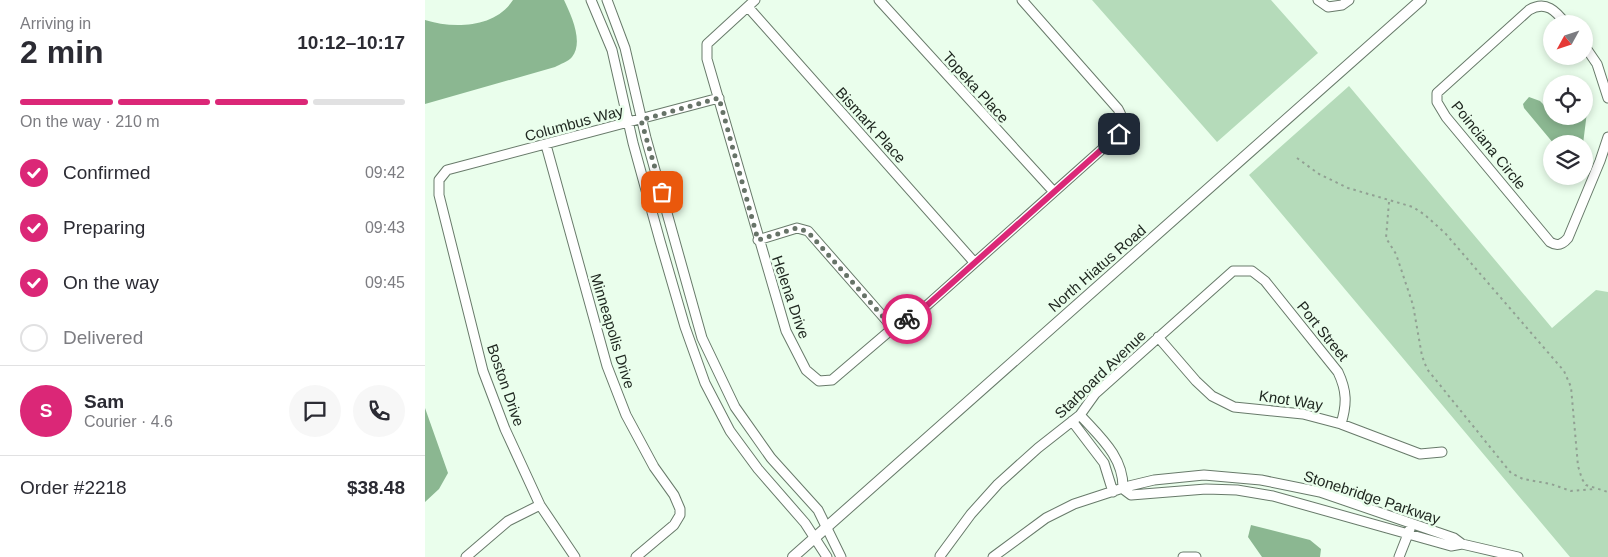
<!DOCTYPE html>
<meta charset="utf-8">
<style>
:root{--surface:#fff;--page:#f7f7f7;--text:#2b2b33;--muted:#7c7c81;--line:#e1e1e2;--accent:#db2777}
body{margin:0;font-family:Arial,sans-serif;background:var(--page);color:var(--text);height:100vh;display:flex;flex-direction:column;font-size:19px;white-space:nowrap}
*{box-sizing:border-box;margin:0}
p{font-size:16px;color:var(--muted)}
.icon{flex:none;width:28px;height:28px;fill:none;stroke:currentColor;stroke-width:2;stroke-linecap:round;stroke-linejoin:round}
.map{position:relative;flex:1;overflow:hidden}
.drawer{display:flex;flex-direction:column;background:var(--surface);width:425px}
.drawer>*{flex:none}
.needle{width:32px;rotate:230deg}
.buttons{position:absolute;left:1118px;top:15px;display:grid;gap:10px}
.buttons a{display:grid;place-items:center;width:50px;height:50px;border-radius:50%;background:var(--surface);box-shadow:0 2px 8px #0003;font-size:25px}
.pin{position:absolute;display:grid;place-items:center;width:42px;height:42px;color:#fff;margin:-21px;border-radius:10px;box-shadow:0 2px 8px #0006}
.courier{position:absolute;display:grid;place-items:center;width:50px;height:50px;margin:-25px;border:4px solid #db2777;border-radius:50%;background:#fff;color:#222;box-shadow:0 1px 6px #0007}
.headline em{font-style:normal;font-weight:700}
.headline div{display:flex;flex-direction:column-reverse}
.headline{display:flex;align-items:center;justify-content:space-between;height:85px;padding:0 20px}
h1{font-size:32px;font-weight:700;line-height:38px}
.bar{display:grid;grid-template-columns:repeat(4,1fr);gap:8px 5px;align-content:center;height:60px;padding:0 20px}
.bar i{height:6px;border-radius:4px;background:var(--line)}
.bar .active{background:var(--accent)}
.bar p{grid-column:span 4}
.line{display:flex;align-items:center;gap:12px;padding:0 20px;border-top:1px solid var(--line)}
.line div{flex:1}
.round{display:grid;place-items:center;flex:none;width:52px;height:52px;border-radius:26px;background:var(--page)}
ol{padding:0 20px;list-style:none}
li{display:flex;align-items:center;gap:15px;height:55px}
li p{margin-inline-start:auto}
li .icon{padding:5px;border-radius:50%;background:var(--accent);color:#fff;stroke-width:4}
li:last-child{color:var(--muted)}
li i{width:28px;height:28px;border:2px solid var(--line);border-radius:50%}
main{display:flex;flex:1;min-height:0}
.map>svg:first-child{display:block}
.green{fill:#b5dbba}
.water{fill:#8bb791}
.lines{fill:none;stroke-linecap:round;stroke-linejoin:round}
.minor-casing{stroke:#687a6a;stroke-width:11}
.tertiary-casing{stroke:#687a6a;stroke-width:12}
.path{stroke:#91a093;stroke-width:2;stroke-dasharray:2.5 4;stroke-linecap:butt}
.minor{stroke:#fff;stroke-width:9}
.tertiary{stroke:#fff;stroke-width:10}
.done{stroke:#677368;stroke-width:5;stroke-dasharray:0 9}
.route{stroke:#db2777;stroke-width:6}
.labels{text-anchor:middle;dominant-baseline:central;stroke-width:5;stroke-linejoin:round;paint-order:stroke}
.street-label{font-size:15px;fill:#202821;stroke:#eafeec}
</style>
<main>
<section class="drawer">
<div class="headline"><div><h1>2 min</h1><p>Arriving in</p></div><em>10:12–10:17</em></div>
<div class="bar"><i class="active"></i><i class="active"></i><i class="active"></i><i></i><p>On the way · 210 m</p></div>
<ol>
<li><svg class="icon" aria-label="check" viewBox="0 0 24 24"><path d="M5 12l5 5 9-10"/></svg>Confirmed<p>09:42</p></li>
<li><svg class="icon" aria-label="check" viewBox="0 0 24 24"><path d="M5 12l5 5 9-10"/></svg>Preparing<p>09:43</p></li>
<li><svg class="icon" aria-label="check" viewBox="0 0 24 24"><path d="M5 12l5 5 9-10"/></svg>On the way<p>09:45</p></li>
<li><i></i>Delivered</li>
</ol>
<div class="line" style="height:90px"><b class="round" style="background:var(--accent);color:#fff">S</b><div><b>Sam</b><p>Courier · 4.6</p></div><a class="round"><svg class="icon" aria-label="chat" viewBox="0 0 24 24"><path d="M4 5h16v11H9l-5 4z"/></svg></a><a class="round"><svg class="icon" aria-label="phone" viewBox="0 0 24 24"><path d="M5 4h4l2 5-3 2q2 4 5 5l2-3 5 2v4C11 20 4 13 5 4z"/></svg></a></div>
<div class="line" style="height:65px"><div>Order #2218</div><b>$38.48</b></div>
</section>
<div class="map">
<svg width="1183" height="557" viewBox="0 0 1183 557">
<rect width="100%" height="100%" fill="#eafeec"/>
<path class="green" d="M667 0H846L893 53 792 142Z
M924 86 1127 328 1171 290 1183 292V557H1145L824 175Z"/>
<path class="water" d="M88 0H139C146 15 159 42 147 57 143 62 135 64 130 67L0 104V20C28 29 70 28 88 0Z
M1104 97 1115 101 1126 112V116H1159L1160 100 1163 104 1158 144H1129L1099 108 1098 104Z
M0 408 23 473 14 489 0 502Z
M826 525 885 540 896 549 895 557H837L823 537Z"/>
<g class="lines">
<defs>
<path id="minor" d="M166 0 187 50 208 143 235 241 260 327 280 383 305 431 333 469 380 523 402 557
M182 0 200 48 221 138 277 338 310 407 346 458 393 510 416 557
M330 0 282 44V59L361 331 381 370 394 381 407 380 468 328 499 308 694 134C700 124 698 118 693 109L597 0
M454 0 629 192
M893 0 903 7 917 5 924 0
M323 7 549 262
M1141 24C1131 11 1121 0 1104 10L1012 93V102L1021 117 1125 242C1133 247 1138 244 1143 238L1175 161 1183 137
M1159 45 1172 64 1183 98
M121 145 182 366 201 415 229 467 249 495 255 509V515L249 525 211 557
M333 240 372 228 383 231 468 328
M733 337 771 381 787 396 809 407 878 414 916 424 995 454 1017 452
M655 415C675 437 699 457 698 489
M647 421 679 463 688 492
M698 489 706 495 781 489 812 490 848 496 1026 546 1037 544
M515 556 546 514 573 484 613 448 655 415 670 394 808 271H827L840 281 913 372C922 391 922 404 916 424
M41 557 83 521 115 505
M150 557 115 505 80 429 58 371 14 195V180L22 170 294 98
M568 557 621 518 649 504 704 486 729 480 779 475 836 480 895 492 1029 538 1037 544 1093 557
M758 557H771
M974 557 985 529"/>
<path id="tertiary" d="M368 557 996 0"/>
</defs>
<use href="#minor" class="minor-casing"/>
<use href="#tertiary" class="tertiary-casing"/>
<path class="path" d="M872 158 894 174 923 188 988 207 1000 215 1020 233 1139 371 1146 387 1153 466 1157 479 1161 485 1183 492
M964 202 961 238 971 254 988 305 997 356 1002 369 1086 473 1098 479 1126 484 1146 491 1169 489"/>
<use href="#minor" class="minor"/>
<use href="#tertiary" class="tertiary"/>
</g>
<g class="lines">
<path class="done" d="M237 192 216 120 294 98 333 240 372 228 383 232 468 328 482 319"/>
<path class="route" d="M482 319 499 308 694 134"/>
</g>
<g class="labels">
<g class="street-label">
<text transform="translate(551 87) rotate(48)">Topeka Place</text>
<text transform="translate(149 123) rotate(-15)">Columbus Way</text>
<text transform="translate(446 125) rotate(48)">Bismark Place</text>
<text transform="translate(1064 145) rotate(51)">Poinciana Circle</text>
<text transform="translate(672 268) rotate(-41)">North Hiatus Road</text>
<text transform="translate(366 297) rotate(71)">Helena Drive</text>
<text transform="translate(188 331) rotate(73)">Minneapolis Drive</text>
<text transform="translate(898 331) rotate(51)">Port Street</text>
<text transform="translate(675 374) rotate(-44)">Starboard Avenue</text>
<text transform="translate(81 385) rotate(71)">Boston Drive</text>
<text transform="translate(866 400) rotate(9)">Knot Way</text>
<text transform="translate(947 497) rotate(18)">Stonebridge Parkway</text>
</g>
</g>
</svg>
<div class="buttons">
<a><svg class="needle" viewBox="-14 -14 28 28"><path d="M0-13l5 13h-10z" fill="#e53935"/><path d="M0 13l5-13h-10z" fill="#7c7c81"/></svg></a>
<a><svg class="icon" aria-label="locate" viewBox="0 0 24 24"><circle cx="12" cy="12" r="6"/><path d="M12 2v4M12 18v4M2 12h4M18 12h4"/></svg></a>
<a><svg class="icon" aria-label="layers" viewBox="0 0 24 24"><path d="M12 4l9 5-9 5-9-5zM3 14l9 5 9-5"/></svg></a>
</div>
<div class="pin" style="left:237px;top:192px;background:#ea580c"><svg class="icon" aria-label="bag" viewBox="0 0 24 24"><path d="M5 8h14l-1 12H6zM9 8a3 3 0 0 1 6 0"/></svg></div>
<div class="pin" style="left:694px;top:134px;background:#1f2937"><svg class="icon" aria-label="home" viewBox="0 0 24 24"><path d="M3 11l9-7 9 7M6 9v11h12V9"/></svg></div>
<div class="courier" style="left:482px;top:319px"><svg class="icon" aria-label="bike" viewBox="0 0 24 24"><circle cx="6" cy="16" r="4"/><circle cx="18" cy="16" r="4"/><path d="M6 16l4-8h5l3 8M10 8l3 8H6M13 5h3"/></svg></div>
</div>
</main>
